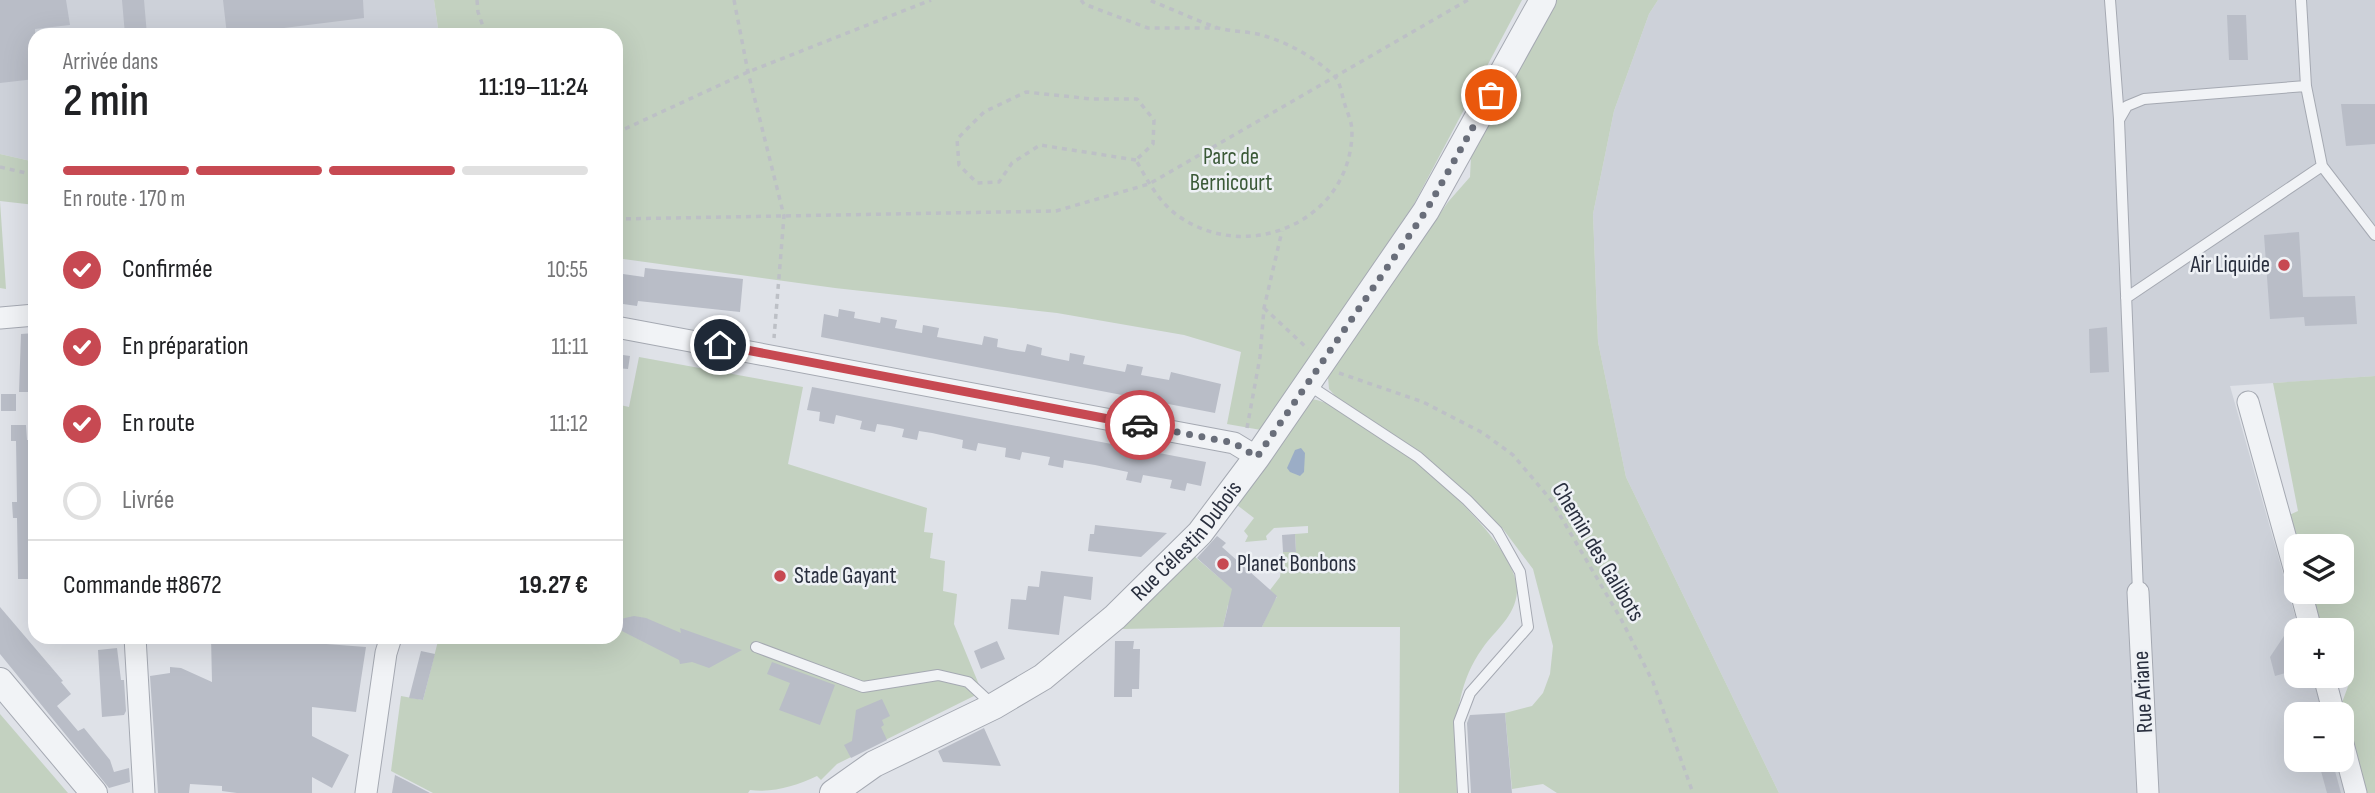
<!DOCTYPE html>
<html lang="fr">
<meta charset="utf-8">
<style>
:root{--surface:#fff;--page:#f2f2f2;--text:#202124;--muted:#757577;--line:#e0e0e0;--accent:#c74952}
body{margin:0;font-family:"Sofia Sans Condensed",sans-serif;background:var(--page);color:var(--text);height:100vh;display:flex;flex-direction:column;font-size:26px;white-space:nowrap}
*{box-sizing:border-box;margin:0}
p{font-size:23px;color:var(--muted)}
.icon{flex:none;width:38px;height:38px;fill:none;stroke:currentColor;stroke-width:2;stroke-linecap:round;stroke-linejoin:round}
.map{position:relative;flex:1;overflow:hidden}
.side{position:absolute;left:28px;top:28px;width:595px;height:616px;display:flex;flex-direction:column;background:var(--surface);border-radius:21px;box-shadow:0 7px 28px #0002}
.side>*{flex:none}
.tools{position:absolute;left:2284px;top:534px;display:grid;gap:14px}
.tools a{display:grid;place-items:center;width:70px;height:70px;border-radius:14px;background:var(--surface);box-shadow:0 7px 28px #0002;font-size:35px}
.pin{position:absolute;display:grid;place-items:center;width:60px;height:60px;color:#fff;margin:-30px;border:4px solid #fff;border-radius:50%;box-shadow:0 2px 7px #0007}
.courier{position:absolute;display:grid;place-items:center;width:70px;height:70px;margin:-35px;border:5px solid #c74952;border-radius:50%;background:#fff;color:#222;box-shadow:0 2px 9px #0007}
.head em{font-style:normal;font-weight:600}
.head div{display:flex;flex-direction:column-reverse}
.head{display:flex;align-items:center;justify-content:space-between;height:119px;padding:0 35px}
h1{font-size:46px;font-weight:600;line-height:52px}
.bar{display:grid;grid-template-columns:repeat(4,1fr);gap:10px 7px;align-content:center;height:84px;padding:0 35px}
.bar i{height:9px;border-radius:5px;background:var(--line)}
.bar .current{background:var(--accent)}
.bar p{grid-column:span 4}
.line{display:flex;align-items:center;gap:18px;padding:0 35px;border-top:2px solid var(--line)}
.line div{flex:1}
ol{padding:0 35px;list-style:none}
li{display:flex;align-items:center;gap:21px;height:77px}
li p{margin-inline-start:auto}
li .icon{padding:7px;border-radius:50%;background:var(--accent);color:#fff;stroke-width:4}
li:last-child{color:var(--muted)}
li i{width:38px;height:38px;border:4px solid var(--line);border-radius:50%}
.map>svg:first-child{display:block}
.built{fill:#cdd1d9}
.green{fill:#c3d1c0}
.water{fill:#9badc6}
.building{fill:#b9bdc7}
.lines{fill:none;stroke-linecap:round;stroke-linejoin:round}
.service-casing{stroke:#a5a9b2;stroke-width:12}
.minor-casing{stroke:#a5a9b2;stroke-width:23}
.tertiary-casing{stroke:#a5a9b2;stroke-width:28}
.path{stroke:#bdc0c6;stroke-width:3.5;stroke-dasharray:5 5;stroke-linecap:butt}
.service{stroke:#f1f3f6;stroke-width:10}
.minor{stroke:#f1f3f6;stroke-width:21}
.tertiary{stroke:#f1f3f6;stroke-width:26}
.done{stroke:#696e7a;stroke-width:7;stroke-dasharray:0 12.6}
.route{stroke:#c74952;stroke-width:9}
.poi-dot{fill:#c74952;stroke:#eef1f5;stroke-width:2.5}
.labels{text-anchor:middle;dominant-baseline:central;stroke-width:5;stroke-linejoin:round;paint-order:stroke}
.park-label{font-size:23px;fill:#3a5937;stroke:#eef1f5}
.poi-label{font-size:23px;fill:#292f3e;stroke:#eef1f5;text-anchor:start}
.street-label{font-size:23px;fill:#292f3e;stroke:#eef1f5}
</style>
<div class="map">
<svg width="2375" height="793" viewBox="0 0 2375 793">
<rect width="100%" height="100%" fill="#dfe2e8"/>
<path class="built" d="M0 0H434L439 35H35V162L0 154Z
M1658 0H2375V376L2230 386 2299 630H2296V676H2312L2323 714H2296V760H2336L2346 793H1779L1626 477 1598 342 1593 214 1614 111 1649 14Z"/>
<path class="green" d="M434 0H1522L1414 204 1261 430 1227 424 1241 352 1184 335 1057 313 835 288 616 258V35H439Z
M1554 0H1658L1649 14 1614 111 1593 214 1598 342 1626 477 1779 793H1557L1543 784 1512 789 1505 713 1532 706 1543 693 1550 674 1553 646 1533 569 1503 529 1469 495 1339 400 1329 389 1328 377 1448 202 1470 177 1471 156Z
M0 154 35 162V205L0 201 6 289 0 288Z
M639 357 803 387 788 464 927 508 924 532 933 533 930 558 945 561 943 591 957 594 954 624 982 692 837 764 821 780 817 776C796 786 773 793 750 790L748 793H433L391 771 401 696 423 700 439 637H616V404L629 407Z
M2375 376V793H2363L2340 708 2350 681 2346 660 2342 656V630H2318L2307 592H2342V546H2296L2287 516 2298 511 2273 383Z
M1310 399C1331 401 1349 417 1366 428 1382 439 1399 449 1415 461 1444 484 1519 552 1517 592 1515 617 1495 630 1482 649 1451 693 1455 743 1457 793H1399L1400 627H1262L1268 613 1228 605 1223 627 1122 629 1194 556 1235 591 1271 605 1277 597 1270 590 1280 577 1283 552H1296L1295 534 1308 533V526L1274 528 1266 536 1267 540 1245 542 1248 536 1244 531 1254 518 1237 505Z
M0 714 68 793H0Z"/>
<path class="water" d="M1301 448 1305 453 1304 472 1300 476 1290 472 1287 468 1295 450Z"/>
<path class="building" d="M0 0H66L70 25 35 29V79L0 83Z
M122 0H144L147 35H125Z
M223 0H363L364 18 227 35Z
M2227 15H2246L2248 60H2229Z
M2341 104H2375V144L2346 146Z
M2299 232 2303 297 2355 296 2357 324 2305 326 2304 317 2270 319 2264 235Z
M645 268 743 279 740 312 638 301 637 306 616 303V273L644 277Z
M839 309 855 312 854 318 880 323 881 317 897 320 895 328 922 333 923 325 939 328 937 337 982 345 984 336 998 339 997 347 1011 350 1025 352 1027 344 1042 348 1041 355 1054 358 1069 361 1070 353 1085 356 1083 364 1125 372 1127 364 1143 367 1141 375 1169 380 1171 372 1221 384 1215 413 821 337 824 314 838 317Z
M2107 327 2109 372 2090 373 2089 329Z
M35 333V392H19L21 334Z
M616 354 630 356 628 369 616 368Z
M812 387 1206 462 1201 486 1187 483 1185 491 1170 488 1172 480 1143 475 1141 483 1126 480 1128 472 1095 465 1064 460 1063 468 1048 465 1050 457 1022 452 1020 460 1005 457 1006 448 978 443 976 451 962 448 963 440 932 433 919 431 917 440 902 437 904 429 890 426 877 424 875 432 860 429 862 421 836 415 834 424 819 421 820 412 807 410Z
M1 394H16V411H1Z
M11 425H26L27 440H33L35 579H18L17 518H13L12 502H17L16 441H11Z
M1095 525 1167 533 1141 557 1088 551 1090 534H1094Z
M1295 534 1296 552H1283L1282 535Z
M1217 536 1226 543 1222 547 1277 596 1262 627H1223L1232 589 1197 558Z
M1041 571 1093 577 1091 600 1064 596 1059 635 1008 629 1011 599 1026 600 1028 586 1039 587Z
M0 607 63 681 61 682 71 694 57 706 78 731 84 728 110 760 114 772 129 768 130 782 109 788 0 654Z
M634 616 646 618 681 633 680 628 742 650 709 668 692 662 680 664 679 660 616 628V620Z
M2296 632V670L2275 676 2270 657 2284 636Z
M211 637H314L313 643 366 647 356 712 312 707V736L349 755 332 788 312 777V793H237L222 791V786L190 784 189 793H158L150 676 170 673V667L181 668 212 682Z
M997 641 1005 659 981 669 974 651Z
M1115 641H1134L1133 649H1140L1139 689H1132V697H1114Z
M117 648 121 680H124L126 711 124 715 102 717 98 650Z
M421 651 435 654 423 700 409 698Z
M772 662 835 685 820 725 779 710 790 683 767 674Z
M882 699 890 716 882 720 884 725 881 727 887 740 851 758 844 745 852 741 856 710Z
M1505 713 1512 793H1471L1467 723 1470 715Z
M984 728 1001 766 943 762 938 751Z
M2318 760H2332L2341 793H2327Z
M395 775 405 780 430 793H392Z"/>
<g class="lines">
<defs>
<path id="service" d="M2110 0 2119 119
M2301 0 2306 86 2322 166 2375 235
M2126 298 2322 166
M1307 384 1418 457 1467 500 1497 531 1520 572 1528 627 1470 693 1459 722 1463 793
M2138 592 2119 120 2127 106 2144 99 2306 86
M756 647 863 687 938 675 968 682 994 706"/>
<path id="minor" d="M0 318 35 315
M616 327 1234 443 1257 457
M2248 402 2296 575
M2138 592 2148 793
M2301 592 2311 630
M135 637 144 793
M2324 676 2334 714
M2342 740 2356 793
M366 793 386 653 391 637"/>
<g id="tertiary">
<path d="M0 681 94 793"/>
<path id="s1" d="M833 793 874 764 994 706 1043 677 1115 617 1200 533 1257 457 1426 211 1543 0"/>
</g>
</defs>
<use href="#service" class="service-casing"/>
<use href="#minor" class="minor-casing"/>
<use href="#tertiary" class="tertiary-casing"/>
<path class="path" d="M477 0 478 12 486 35
M734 0 748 72 784 216 774 338
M1081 0 1084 4 1148 28H1217
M616 133 748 72 931 0
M1136 160 1040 145 1012 163 999 182 977 183 959 165 957 139 984 112 1026 92 1092 99H1137L1154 120 1153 144 1136 160C1147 180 1159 202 1177 215 1247 266 1352 221 1352 131 1352 123 1348 114 1345 105 1342 97 1341 82 1334 76 1317 59 1289 43 1265 36 1250 31 1233 32 1218 28 1195 20 1172 9 1149 0
M0 167 35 175
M616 219 1056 211 1149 184 1468 0
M1264 308 1308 349
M1339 373 1423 402 1483 433 1513 455 1551 500 1621 619 1653 682 1693 793
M1247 428 1260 357 1264 308 1282 231"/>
<use href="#service" class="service"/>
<use href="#minor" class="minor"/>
<use href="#tertiary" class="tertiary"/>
</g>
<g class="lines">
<path class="done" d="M1140 425 1234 443 1257 457 1426 211 1491 95"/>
<path class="route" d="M720 345 1140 425"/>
</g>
<g class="poi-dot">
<circle cx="2284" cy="265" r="7"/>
<circle cx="1223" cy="564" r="7"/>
<circle cx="780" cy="576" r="7"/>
</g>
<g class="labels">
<g class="park-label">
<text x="1231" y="157">Parc de<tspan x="1231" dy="26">Bernicourt</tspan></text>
</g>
<g class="poi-label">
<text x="2270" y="265" text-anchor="end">Air Liquide</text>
<text x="1237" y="564">Planet Bonbons</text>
<text x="794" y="576">Stade Gayant</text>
</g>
<g class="street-label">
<text stroke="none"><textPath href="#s1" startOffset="439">Rue Célestin Dubois</textPath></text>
<text transform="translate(1598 552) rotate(59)">Chemin des Galibots</text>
<text transform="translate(2143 692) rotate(-93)">Rue Ariane</text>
</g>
</g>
</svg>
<div class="tools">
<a><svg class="icon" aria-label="layers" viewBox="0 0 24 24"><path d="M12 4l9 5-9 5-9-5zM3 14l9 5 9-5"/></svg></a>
<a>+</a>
<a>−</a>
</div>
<div class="pin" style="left:1491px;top:95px;background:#ea580c"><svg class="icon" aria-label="bag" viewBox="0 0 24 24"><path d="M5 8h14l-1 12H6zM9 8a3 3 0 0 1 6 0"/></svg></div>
<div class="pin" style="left:720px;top:345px;background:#1f2937"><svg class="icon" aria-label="home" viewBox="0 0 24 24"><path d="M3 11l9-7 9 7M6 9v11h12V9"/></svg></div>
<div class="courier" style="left:1140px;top:425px"><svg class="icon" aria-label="car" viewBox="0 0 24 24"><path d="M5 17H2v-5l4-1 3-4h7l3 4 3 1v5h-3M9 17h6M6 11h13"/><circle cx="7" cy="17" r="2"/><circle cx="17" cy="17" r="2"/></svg></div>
<section class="side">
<div class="head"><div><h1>2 min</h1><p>Arrivée dans</p></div><em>11:19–11:24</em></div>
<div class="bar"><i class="current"></i><i class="current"></i><i class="current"></i><i></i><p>En route · 170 m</p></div>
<ol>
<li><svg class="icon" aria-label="check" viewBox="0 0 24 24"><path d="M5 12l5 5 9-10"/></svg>Confirmée<p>10:55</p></li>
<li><svg class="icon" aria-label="check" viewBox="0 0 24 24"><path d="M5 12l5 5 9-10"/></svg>En préparation<p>11:11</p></li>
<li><svg class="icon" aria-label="check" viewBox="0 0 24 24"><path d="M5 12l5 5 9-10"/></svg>En route<p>11:12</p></li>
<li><i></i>Livrée</li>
</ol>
<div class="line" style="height:91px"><div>Commande #8672</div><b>19.27 €</b></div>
</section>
</div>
